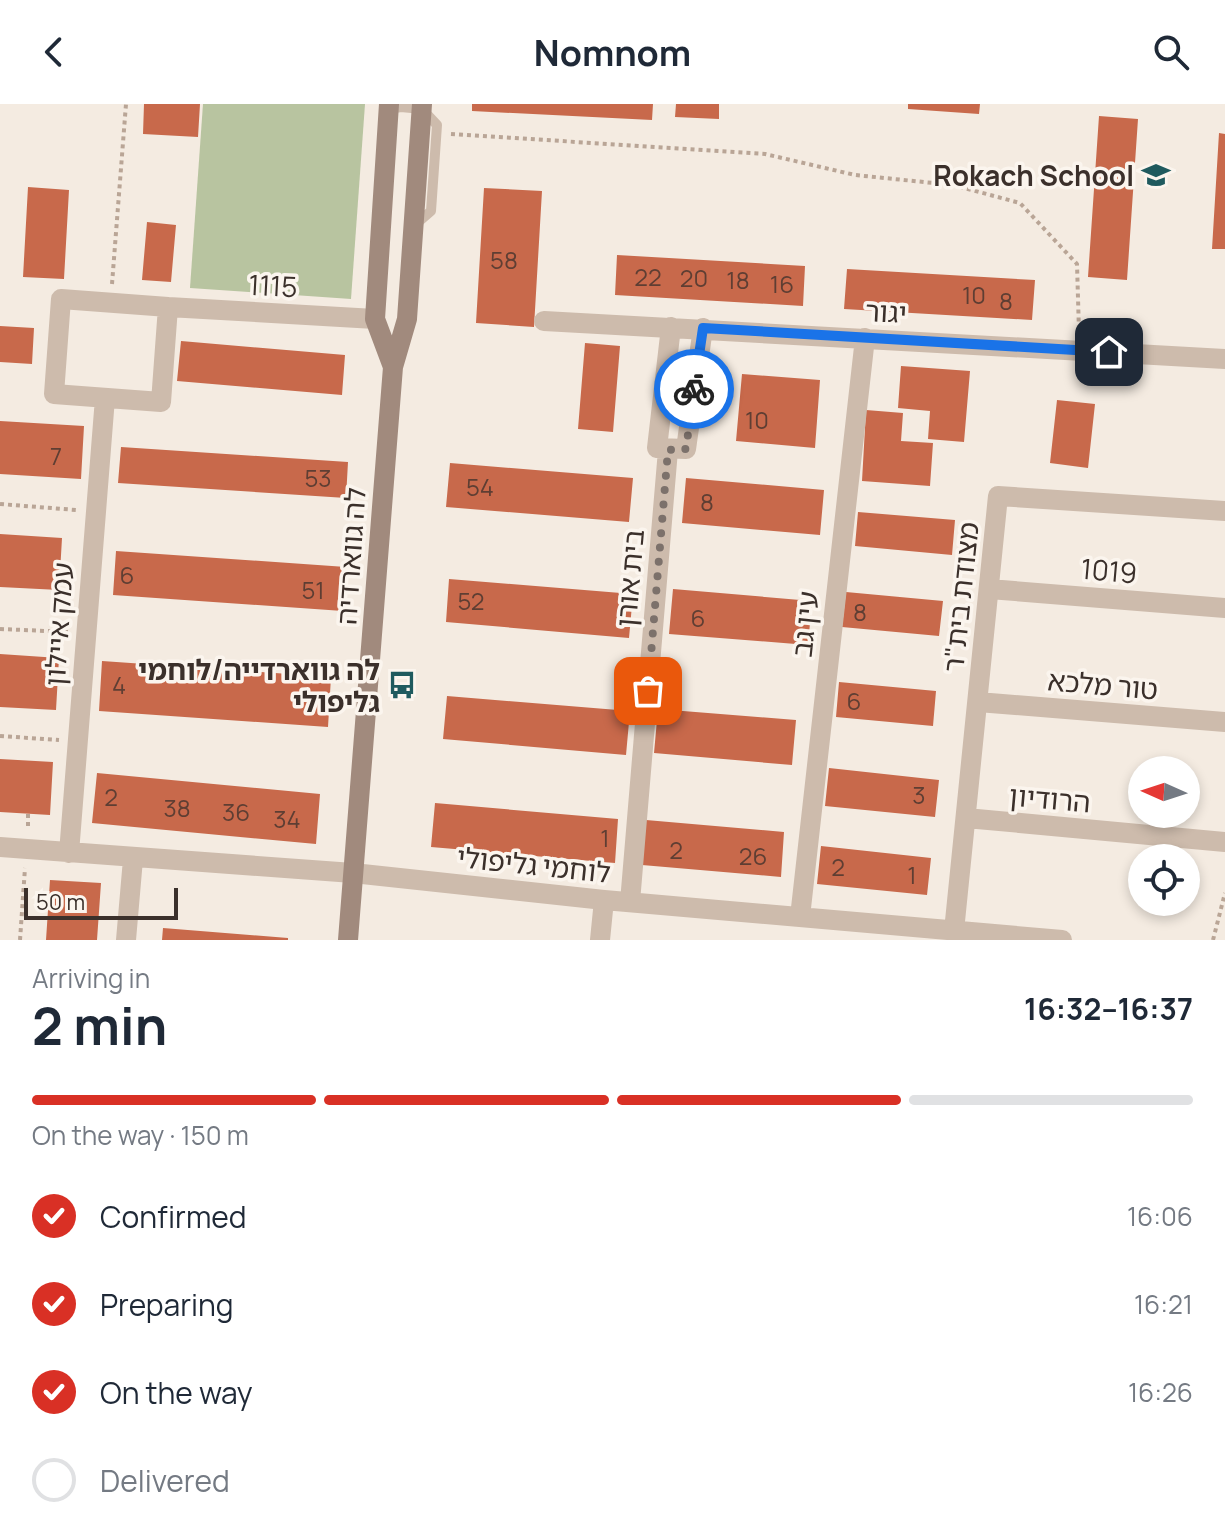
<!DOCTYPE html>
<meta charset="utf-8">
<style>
:root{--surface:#fff;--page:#f2f2f3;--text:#1f2937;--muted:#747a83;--line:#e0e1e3;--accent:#d93025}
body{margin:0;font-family:Manrope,"Noto Sans Hebrew",sans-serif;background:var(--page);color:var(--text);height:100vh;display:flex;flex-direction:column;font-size:30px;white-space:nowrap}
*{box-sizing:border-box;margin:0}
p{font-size:26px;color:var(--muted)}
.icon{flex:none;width:44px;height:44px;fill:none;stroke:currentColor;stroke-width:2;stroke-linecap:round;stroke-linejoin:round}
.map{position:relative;height:836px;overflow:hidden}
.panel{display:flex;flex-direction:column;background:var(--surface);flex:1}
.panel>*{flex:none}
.needle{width:52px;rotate:273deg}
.tools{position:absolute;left:1128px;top:652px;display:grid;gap:16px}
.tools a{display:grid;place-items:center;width:72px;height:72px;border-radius:50%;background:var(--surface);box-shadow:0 4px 12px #0003;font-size:40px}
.scale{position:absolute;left:24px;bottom:20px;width:154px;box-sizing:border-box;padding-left:8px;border:4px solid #3b302b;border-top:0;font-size:22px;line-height:28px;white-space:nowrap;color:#3b302b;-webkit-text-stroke:6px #fbf5ee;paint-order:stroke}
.pin{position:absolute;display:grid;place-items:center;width:68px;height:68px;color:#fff;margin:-34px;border-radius:16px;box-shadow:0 4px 12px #0006}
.courier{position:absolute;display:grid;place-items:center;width:80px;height:80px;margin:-40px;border:6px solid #1a73e8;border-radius:50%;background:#fff;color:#222;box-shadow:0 2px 10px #0007}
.headline em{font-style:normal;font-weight:700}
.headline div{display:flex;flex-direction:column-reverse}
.headline{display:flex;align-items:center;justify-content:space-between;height:136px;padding:0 32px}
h1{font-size:52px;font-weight:700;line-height:60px}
.bar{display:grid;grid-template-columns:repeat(4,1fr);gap:12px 8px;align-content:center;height:96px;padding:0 32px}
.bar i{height:10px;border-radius:6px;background:var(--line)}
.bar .current{background:var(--accent)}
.bar p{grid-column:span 4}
ol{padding:0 32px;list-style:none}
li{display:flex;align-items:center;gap:24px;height:88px}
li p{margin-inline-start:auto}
li .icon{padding:8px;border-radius:50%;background:var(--accent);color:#fff;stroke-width:4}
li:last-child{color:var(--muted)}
li i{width:44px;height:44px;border:4px solid var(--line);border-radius:50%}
header{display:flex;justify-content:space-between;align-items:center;height:104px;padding:0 32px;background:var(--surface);font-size:36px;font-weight:700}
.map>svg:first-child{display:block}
.green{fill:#b8c4a0}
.building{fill:#c8694b}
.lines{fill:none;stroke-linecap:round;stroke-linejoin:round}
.path{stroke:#b9a596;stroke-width:4;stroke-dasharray:4 4;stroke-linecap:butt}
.lane{stroke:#cdbbac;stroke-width:10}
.street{stroke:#cdbbac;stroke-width:20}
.secondary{stroke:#a18a7d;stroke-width:20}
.done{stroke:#7c716b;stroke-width:8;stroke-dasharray:0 14.4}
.route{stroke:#1a73e8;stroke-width:10}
.labels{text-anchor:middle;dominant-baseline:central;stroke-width:7;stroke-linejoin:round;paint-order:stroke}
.number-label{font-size:24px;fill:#5e3e33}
.poi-label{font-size:28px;font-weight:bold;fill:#3b302b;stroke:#fbf5ee;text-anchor:end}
.street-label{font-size:28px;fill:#3b302b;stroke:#fbf5ee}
</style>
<header><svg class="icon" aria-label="back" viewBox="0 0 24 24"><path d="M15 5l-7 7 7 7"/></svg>Nomnom<svg class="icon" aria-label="search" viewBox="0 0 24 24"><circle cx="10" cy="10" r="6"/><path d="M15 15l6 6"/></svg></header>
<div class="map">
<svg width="1225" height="836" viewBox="0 0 1225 836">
<rect width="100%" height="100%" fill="#f4ebe1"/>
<path class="green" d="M203 0H365L351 195 190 184Z"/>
<path class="building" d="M144 0H200L198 33 143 30Z
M472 0H653L652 16 472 7Z
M676 0H719V15L675 13Z
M908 0H980L979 10 908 5Z
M1099 12 1138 15 1127 176 1088 173Z
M1219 29 1225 30V145H1212Z
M28 83 69 86 64 175 23 173Z
M484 84 542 87 534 223 476 219Z
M147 118 176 121 171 178 142 176Z
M617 151 805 162 803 202 615 191Z
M847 165 1035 176 1032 216 844 205Z
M0 222 34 224 32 260 0 258Z
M181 237 345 251 342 291 177 277Z
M585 239 620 242 613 328 578 325Z
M901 262 970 267 964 338 928 335 930 307 898 304Z
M742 270 820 276 815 344 736 337Z
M1057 296 1095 300 1088 364 1050 359Z
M866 306 903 309 901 337 933 339 930 382 862 377Z
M0 317 84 322 81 375 0 370Z
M121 343 348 358 346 394 118 379Z
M450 359 633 374 629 418 446 403Z
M686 374 824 386 820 431 682 419Z
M858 408 955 416 952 451 855 442Z
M0 430 62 434 59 486 0 483Z
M116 447 346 463 343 507 113 491Z
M449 475 633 490 629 534 446 518Z
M673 485 812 497 808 541 669 530Z
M846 488 943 497 939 532 842 523Z
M0 550 59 554 56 606 0 603Z
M102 557 331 573 328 623 99 607Z
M839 578 936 587 933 622 836 613Z
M447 592 630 607 626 651 443 635Z
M658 605 796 616 792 661 654 649Z
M0 655 53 658 50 711 0 708Z
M829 664 939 676 935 713 825 702Z
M97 669 320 690 316 740 92 719Z
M435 699 618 715 615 759 431 743Z
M646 716 784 728 781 773 642 761Z
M821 742 931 754 927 791 817 780Z
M50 776 101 779 97 836H46Z
M163 824 288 834V836H162Z"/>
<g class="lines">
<path class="path" d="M451 30 765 50 855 71 953 81 1020 99 1077 160 1079 228
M112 180 126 0
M0 400 76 406
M0 525 70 528
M0 632 59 636
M28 710V725
M20 836 25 764
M1213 836 1225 789"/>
<path class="lane" d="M389 5 401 3 422 5 437 21 431 107 416 120"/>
<path class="street" d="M61 195 168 203 161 298 54 290Z
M168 203 375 215
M544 217 1225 255
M671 223 657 344 686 345 703 224
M989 485 1225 504
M978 598 1225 618
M966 714 1225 738
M0 743 353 769 604 796 1062 836
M69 749 105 294
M630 798 668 346
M800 813 865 234
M954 827 998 392 1225 407
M126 836 133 755
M600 836 604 796"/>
<path class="secondary" d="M389 0 375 215 393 263
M348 836 393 263 407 215 422 0"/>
</g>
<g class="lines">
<path class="done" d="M648 587 668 346 686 345 694 285"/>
<path class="route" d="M694 285 703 224 1109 248"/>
</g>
<defs>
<symbol id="school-bare" viewBox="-9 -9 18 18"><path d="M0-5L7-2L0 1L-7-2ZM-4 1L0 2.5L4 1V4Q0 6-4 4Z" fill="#1f5a5e" stroke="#fbf5ee" stroke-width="2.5" paint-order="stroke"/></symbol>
<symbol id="bus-bare" viewBox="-9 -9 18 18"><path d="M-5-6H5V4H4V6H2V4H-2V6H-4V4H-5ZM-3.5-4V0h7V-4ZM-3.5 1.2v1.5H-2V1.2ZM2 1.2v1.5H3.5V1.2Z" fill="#1f5a5e" stroke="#fbf5ee" stroke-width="2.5" paint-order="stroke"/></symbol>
</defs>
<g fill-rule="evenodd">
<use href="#school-bare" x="1136" y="51" width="40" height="40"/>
<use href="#bus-bare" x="382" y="561" width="40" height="40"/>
</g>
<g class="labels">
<g class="number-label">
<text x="504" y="155">58</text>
<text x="648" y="172">22</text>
<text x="694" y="173">20</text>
<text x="738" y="175">18</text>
<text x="782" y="179">16</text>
<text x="974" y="190">10</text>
<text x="1006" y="196">8</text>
<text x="757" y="315">10</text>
<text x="56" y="351">7</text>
<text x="318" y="373">53</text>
<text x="480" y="382">54</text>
<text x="707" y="397">8</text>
<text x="127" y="470">6</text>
<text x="313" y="485">51</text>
<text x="471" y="496">52</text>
<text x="860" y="507">8</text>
<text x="698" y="513">6</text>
<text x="119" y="580">4</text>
<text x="854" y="596">6</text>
<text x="919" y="690">3</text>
<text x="111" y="692">2</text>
<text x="177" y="703">38</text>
<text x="236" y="707">36</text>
<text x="287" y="714">34</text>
<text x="605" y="733">1</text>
<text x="676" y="745">2</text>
<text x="753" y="751">26</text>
<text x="838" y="762">2</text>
<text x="912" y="770">1</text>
</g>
<g class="poi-label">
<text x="1134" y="71">Rokach School</text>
<text x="380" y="565">לה גווארדייה/לוחמי<tspan x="380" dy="32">גליפולי</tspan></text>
</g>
<g class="street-label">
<text transform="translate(273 181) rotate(3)">1115</text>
<text transform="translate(886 207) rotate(3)">יגור</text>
<text transform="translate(350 452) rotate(-86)">לה גווארדיה</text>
<text transform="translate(1109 466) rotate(5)">1019</text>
<text transform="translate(629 474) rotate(-85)">בית אורן</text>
<text transform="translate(960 493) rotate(-84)">מצודת בית"ר</text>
<text transform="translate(58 520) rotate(-86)">עמק איילון</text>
<text transform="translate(804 520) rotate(-84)">עין גב</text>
<text transform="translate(1103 580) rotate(5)">טור מלכא</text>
<text transform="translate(1050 694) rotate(5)">הרודיון</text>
<text transform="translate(534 760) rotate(6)">לוחמי גליפולי</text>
</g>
</g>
</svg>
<div class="tools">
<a><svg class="needle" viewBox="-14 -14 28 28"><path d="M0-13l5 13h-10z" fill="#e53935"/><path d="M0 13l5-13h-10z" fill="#747a83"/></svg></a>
<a><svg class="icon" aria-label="locate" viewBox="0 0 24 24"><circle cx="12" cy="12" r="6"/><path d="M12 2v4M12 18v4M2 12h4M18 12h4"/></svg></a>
</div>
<div class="scale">50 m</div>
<div class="pin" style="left:648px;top:587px;background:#ea580c"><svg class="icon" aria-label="bag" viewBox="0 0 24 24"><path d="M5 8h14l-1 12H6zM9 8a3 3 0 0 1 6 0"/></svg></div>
<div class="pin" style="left:1109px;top:248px;background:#1f2937"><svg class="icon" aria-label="home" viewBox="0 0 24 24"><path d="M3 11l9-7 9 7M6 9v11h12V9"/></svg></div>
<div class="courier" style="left:694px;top:285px"><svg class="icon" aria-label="bike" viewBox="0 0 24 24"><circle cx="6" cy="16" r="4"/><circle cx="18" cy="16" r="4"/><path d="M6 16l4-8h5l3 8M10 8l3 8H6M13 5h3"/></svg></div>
</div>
<section class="panel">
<div class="headline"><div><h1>2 min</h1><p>Arriving in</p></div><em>16:32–16:37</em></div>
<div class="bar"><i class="current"></i><i class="current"></i><i class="current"></i><i></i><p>On the way · 150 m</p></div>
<ol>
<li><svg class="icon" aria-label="check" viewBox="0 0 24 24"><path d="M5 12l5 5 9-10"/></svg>Confirmed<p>16:06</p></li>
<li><svg class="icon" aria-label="check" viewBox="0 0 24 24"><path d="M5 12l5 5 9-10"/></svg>Preparing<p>16:21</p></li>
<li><svg class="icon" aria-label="check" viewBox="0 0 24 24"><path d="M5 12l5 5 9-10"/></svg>On the way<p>16:26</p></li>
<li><i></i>Delivered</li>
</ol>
</section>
